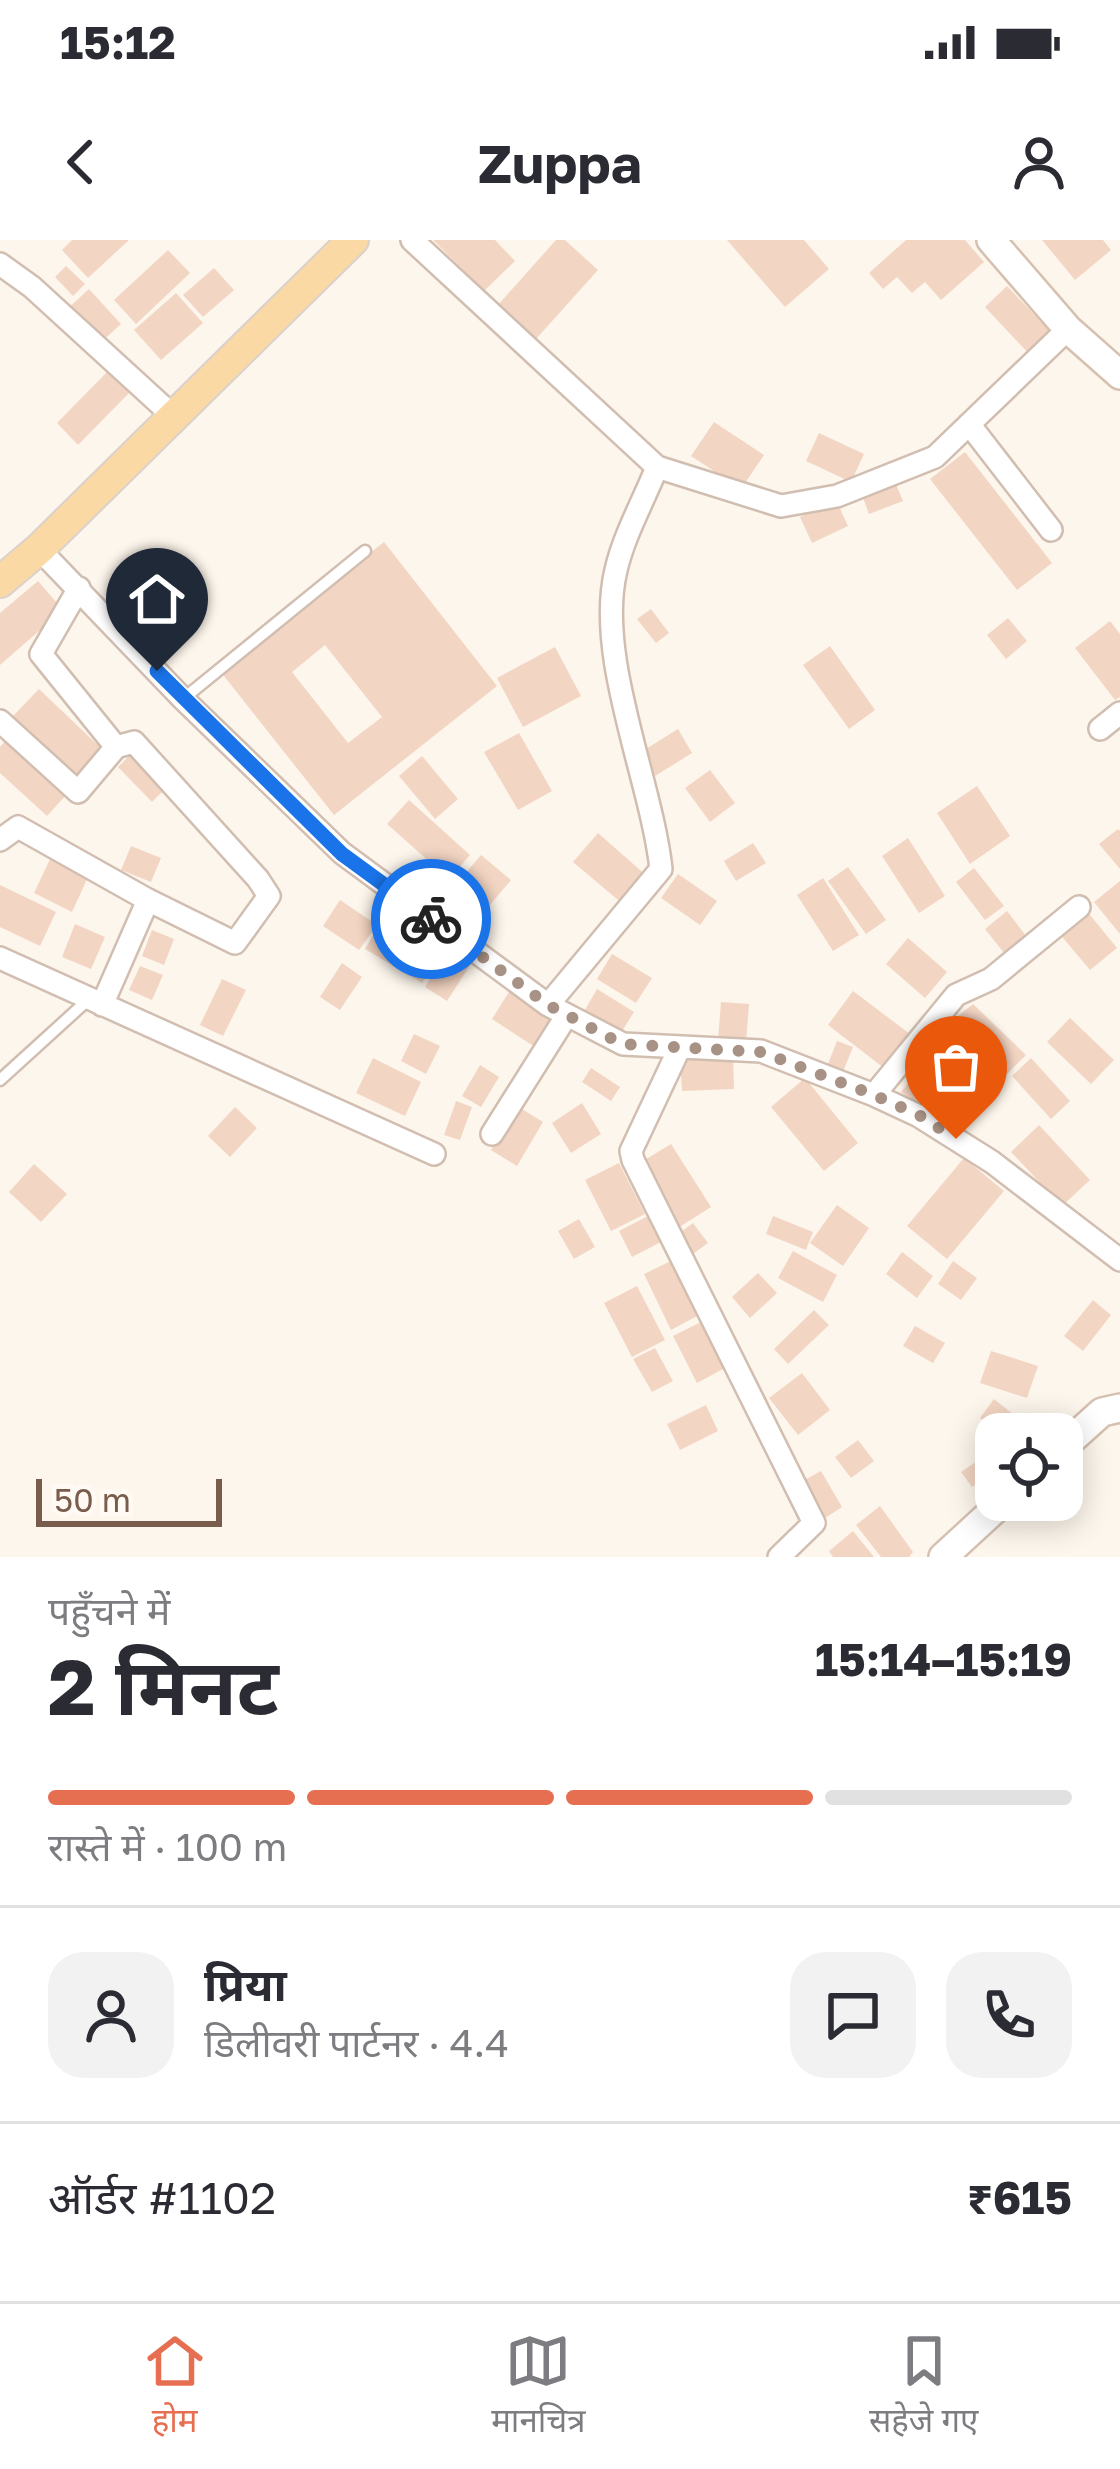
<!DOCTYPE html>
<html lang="hi">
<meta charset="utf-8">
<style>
:root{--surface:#fff;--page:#f2f2f3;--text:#2b2b33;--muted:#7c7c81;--line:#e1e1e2;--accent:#e76f51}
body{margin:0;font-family:"Golos Text","Noto Sans Devanagari",sans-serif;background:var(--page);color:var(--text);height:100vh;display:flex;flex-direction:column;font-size:45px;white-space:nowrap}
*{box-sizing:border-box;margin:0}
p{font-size:39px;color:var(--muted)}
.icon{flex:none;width:66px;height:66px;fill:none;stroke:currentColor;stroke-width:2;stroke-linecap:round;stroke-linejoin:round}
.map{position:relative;height:1317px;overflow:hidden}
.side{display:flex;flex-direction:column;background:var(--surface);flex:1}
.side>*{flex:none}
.controls{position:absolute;left:975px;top:1173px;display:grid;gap:24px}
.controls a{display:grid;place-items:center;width:108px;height:108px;border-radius:24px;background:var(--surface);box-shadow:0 6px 30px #0003;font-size:60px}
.scale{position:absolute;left:36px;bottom:30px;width:186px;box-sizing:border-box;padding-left:12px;border:6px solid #7a5c4d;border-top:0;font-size:33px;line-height:42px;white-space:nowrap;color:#7a5c4d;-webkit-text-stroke:9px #fffaf3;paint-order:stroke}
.pin{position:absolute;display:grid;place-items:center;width:102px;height:102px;color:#fff;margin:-123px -51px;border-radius:50% 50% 50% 0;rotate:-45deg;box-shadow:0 0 12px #0007}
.pin .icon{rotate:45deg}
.courier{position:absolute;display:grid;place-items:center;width:120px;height:120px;margin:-60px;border:9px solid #1a73e8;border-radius:50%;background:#fff;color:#222;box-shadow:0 3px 15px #0007}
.head em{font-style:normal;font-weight:700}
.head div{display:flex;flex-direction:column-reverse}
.head{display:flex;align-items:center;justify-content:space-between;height:204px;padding:0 48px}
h1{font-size:78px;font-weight:700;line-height:90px}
.bar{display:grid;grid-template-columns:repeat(4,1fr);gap:18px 12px;align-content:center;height:144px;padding:0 48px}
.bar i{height:15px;border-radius:9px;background:var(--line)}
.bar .on{background:var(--accent)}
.bar p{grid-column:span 4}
.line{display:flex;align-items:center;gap:30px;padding:0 48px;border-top:3px solid var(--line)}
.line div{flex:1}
.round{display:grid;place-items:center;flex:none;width:126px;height:126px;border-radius:36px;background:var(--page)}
.status{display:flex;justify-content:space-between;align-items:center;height:84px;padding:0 60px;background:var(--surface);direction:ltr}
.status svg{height:33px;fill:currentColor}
header{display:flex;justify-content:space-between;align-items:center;height:156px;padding:0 48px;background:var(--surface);font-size:54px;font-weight:700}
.tabs{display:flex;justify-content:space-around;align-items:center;height:168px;border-top:3px solid var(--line);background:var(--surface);font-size:33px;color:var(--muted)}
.tabs a{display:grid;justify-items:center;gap:6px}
.tabs .on{color:var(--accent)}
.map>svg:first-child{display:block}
.building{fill:#f3d5c3;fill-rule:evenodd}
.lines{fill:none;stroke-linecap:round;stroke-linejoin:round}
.lane-casing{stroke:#d1beb0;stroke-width:15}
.street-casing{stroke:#d1beb0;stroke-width:26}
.secondary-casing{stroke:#d6c0b0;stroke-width:32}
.primary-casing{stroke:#dad1cd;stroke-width:34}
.lane{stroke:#fff;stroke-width:10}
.street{stroke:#fff;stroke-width:21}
.secondary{stroke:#fff;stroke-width:27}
.primary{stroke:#fbd9a5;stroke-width:30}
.done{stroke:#a89285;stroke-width:12;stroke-dasharray:0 21.6}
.route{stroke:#1a73e8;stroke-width:15}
</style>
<div class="status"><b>15:12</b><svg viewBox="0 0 49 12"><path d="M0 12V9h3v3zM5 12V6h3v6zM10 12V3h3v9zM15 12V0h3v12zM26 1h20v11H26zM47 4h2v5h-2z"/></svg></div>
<header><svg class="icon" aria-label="back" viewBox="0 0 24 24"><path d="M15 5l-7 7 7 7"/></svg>Zuppa<svg class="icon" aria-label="person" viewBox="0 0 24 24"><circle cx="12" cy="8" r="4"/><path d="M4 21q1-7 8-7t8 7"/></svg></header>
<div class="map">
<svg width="1120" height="1317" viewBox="0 0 1120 1317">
<rect width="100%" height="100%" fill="#fdf6ec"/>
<path class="building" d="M72 0H129L88 38 62 10Z
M433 0H495L515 21 484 51Z
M556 0H565L598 30 536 99 498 65Z
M727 0H804L829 29 785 67Z
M906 0H965L984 22 941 60 925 42 912 53 897 37 883 49 869 33Z
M1042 0H1103L1111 10 1075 40Z
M168 10 190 33 136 84 114 60Z
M66 26 85 44 73 56 55 37Z
M214 28 234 50 203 77 183 55Z
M1007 46 1054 95 1031 116 985 67Z
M89 49 121 84 97 106 65 71Z
M176 53 203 83 161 120 134 90Z
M107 132 129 153 78 205 57 183Z
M714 182 764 215 741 249 691 216Z
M819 193 864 214 851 242 806 221Z
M965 212 1052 323 1017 350 930 239Z
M895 242 903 261 869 274 862 255Z
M836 260 848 286 812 303 800 277Z
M384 302 497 446 334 575 220 431ZM325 405 382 477 348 503 292 432Z
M38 341 63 370 0 425V373Z
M651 369 669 393 656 403 637 379Z
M1008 378 1027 401 1006 419 987 395Z
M1110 381 1120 394V457L1115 460 1075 408Z
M830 406 875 470 849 489 803 425Z
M555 407 581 456 523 487 497 438Z
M39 449 106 513 79 543 11 478Z
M678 489 692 513 655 536 641 512Z
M519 493 552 551 518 570 484 512Z
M7 499 67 554 47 576 0 533V507Z
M134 511 168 546 152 562 118 527Z
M422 516 458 559 435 579 399 536Z
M710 530 735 563 710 582 685 548Z
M977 546 1010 596 970 624 937 573Z
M409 560 470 615 449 639 387 584Z
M1118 589 1120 591V629L1099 604Z
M598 593 648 637 624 665 573 622Z
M908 598 945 656 919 673 882 616Z
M753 603 766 623 736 641 724 621Z
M131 606 161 618 151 642 121 630Z
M481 615 511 640 489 666 459 641Z
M51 617 89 635 72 672 34 653Z
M848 627 886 680 866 694 828 641Z
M974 628 1004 666 985 680 956 642Z
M678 634 717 661 700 685 661 658Z
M823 638 859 695 833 711 797 655Z
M1120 641V694L1094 662Z
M0 645 56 672 40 706 0 687Z
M340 660 377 685 359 710 323 686Z
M391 665 448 699 422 743 365 709Z
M1086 670 1117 708 1090 730 1058 692Z
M1007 671 1030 701 1008 718 985 689Z
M75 684 105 697 91 729 62 717Z
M152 690 174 699 164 725 142 716Z
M908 698 947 732 925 758 886 724Z
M450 708 472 722 447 761 425 747Z
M612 714 652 738 636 763 597 739Z
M342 723 362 737 340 770 320 757Z
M140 726 163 735 152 760 129 750Z
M222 739 246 750 223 796 200 785Z
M597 749 634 772 619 796 582 775Z
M853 751 910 794 884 828 828 785Z
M509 752 555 783 538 809 492 779Z
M721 762 749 764 746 802 718 800Z
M973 764 1026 815 1003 838 947 785Z
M1070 778 1114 820 1091 844 1047 802Z
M414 794 440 806 426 834 401 821Z
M837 801 853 807 840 839 824 834Z
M931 815 971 846 943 883 901 852Z
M733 817 734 849 682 851 680 819Z
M373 818 421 842 405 876 356 853Z
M1031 818 1070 861 1051 879 1012 836Z
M480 825 499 837 481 867 462 856Z
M591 828 620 847 611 861 582 842Z
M805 838 858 903 824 931 771 867Z
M456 861 472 867 460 900 444 895Z
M582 863 601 894 571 913 552 883Z
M517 866 543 882 517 926 491 910Z
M235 867 257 888 230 917 208 896Z
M1039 885 1090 940 1062 966 1011 912Z
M671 904 711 967 673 991 638 924Z
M964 918 1004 951 947 1019 907 986Z
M619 923 645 974 611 991 585 940Z
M34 924 67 954 41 982 9 952Z
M837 965 869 988 843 1026 810 1003Z
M648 976 661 1002 632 1017 619 991Z
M773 976 813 992 806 1010 766 994Z
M579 979 595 1007 574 1019 558 991Z
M693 983 708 1003 693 1014 678 994Z
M793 1011 837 1035 823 1062 778 1038Z
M902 1012 933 1036 917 1058 886 1034Z
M673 1020 699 1075 671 1090 644 1034Z
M953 1021 977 1038 961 1060 938 1044Z
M758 1033 777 1053 750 1078 732 1057Z
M637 1046 665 1100 632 1117 604 1063Z
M1093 1060 1111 1075 1083 1111 1064 1096Z
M814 1070 829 1085 788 1124 774 1109Z
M701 1082 725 1128 697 1143 673 1096Z
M915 1086 945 1103 933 1123 903 1106Z
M655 1108 673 1141 652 1152 633 1119Z
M991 1111 1038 1126 1027 1158 980 1143Z
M802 1133 830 1170 798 1195 769 1158Z
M994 1159 1018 1178 1005 1194 980 1178Z
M706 1165 718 1191 680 1210 667 1184Z
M858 1200 874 1221 851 1238 835 1217Z
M986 1215 996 1229 972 1247 961 1232Z
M821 1231 842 1267 819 1282 797 1244Z
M880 1266 913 1312 909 1317H881L856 1285Z
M853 1291 874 1317H833L829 1311Z"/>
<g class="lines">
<defs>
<path id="lane" d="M183 459 365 311
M0 840 89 759"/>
<path id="street" d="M412 0 657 227 781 266 837 256 935 217 1068 89
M0 24 32 47 172 175
M969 184 1051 290
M39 309 183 459 342 613 548 765 623 804 761 811 874 855 919 876 992 922 1120 1020
M0 481 78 552 116 507
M1100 489 1120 473
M0 600 18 587 148 660 235 703 269 656 258 639 134 502 116 507 41 414 79 348
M0 718 434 914
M102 765 148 660
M548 765 661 629C651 539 595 417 616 330 624 295 644 260 657 227
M680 807 631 911 633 920 814 1283 779 1317
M874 855 956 755 991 739 1079 667
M492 894 567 775"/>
<path id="secondary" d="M991 0 1068 89 1120 135
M1062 1208 1102 1172 1120 1168
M943 1317 1005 1260"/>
<path id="primary" d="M0 342 39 309 353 0"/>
</defs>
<use href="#lane" class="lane-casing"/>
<use href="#street" class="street-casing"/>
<use href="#secondary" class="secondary-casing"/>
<use href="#primary" class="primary-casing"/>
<use href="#lane" class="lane"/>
<use href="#street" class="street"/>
<use href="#secondary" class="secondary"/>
<use href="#primary" class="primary"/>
</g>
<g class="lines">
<path class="done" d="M431 679 548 765 622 804 761 812 874 855 919 875 956 899"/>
<path class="route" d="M157 431 342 614 431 679"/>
</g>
</svg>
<div class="controls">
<a><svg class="icon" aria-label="locate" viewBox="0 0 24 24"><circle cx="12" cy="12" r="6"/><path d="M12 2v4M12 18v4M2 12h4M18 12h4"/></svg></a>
</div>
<div class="scale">50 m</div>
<div class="pin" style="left:956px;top:899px;background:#ea580c"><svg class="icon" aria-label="bag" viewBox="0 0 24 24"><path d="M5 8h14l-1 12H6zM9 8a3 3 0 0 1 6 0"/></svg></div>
<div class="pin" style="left:157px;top:431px;background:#1f2937"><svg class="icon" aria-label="home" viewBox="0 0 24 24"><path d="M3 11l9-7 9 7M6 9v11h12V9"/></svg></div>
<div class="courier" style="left:431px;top:679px"><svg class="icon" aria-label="bike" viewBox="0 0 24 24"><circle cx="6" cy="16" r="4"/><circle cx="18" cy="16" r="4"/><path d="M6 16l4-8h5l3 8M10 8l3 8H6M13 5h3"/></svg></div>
</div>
<section class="side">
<div class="head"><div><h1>2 मिनट</h1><p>पहुँचने में</p></div><em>15:14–15:19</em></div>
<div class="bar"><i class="on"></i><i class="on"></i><i class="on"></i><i></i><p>रास्ते में · 100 m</p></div>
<div class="line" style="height:216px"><a class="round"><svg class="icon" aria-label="person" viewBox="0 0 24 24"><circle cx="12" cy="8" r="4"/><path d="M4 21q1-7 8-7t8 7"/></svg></a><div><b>प्रिया</b><p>डिलीवरी पार्टनर · 4.4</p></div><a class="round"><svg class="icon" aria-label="chat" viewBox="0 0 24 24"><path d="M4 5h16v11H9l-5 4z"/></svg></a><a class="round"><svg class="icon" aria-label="phone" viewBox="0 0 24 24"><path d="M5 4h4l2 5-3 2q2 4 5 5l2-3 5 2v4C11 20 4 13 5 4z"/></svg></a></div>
<div class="line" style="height:156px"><div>ऑर्डर #1102</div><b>₹615</b></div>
</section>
<nav class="tabs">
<a class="on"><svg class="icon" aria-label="home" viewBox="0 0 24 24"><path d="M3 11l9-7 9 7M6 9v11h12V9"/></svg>होम</a>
<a><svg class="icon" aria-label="map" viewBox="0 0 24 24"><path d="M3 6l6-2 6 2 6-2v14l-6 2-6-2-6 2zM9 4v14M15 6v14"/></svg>मानचित्र</a>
<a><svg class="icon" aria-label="saved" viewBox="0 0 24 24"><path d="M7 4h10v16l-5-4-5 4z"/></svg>सहेजे गए</a>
</nav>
